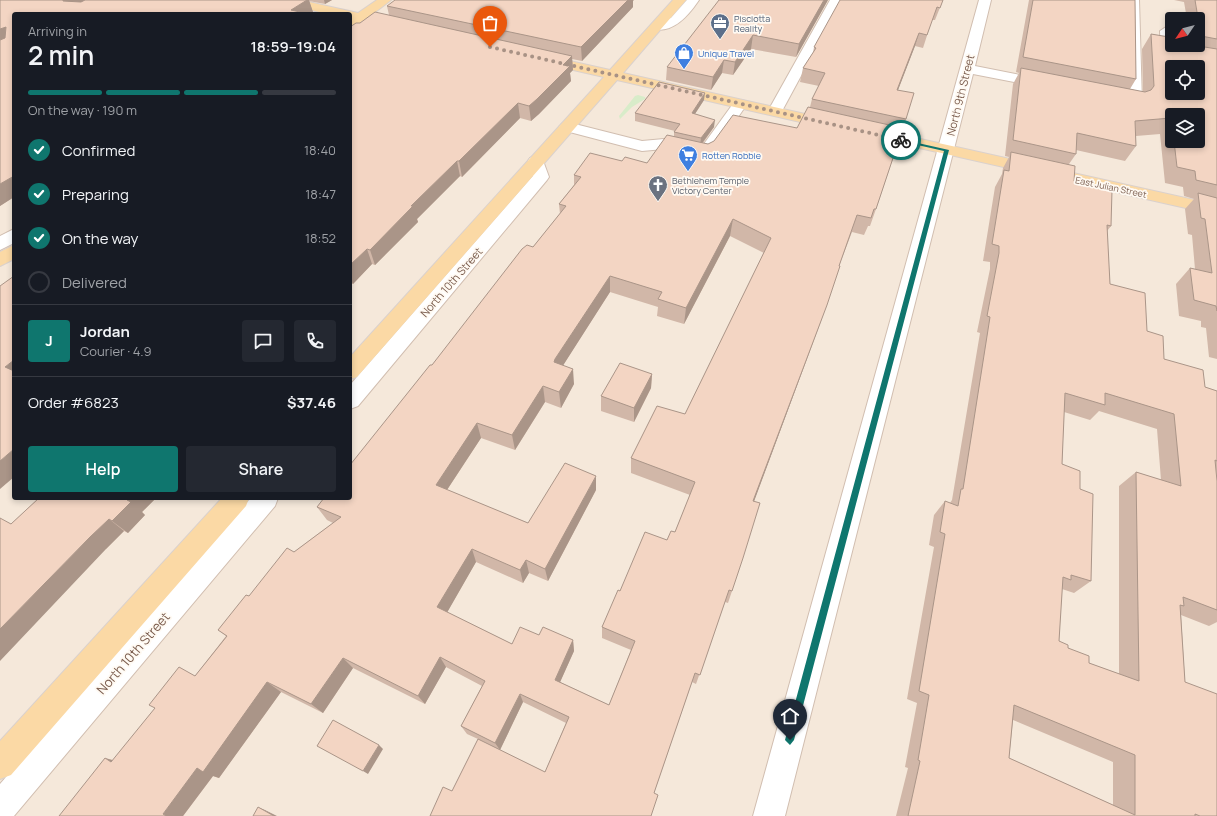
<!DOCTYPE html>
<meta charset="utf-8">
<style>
:root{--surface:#171b24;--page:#242831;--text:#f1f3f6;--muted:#9ea1a6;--line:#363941;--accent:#0f766e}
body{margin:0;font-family:Manrope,sans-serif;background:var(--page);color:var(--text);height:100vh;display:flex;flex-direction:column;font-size:15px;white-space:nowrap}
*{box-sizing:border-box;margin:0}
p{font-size:13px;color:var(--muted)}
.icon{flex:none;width:22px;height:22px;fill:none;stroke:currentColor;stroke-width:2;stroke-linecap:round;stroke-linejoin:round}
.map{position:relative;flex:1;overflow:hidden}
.side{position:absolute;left:12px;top:12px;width:340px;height:488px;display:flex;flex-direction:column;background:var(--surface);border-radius:4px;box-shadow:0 2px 6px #0003}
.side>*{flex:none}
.needle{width:26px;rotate:235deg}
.buttons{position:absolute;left:1165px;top:12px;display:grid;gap:8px}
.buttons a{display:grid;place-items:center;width:40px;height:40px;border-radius:4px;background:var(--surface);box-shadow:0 2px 6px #0003;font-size:20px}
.pin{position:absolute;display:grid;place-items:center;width:34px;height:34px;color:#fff;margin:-41px -17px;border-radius:50% 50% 50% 0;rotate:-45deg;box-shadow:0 0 4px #0007}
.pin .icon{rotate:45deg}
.courier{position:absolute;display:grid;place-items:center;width:40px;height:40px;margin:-20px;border:3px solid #0f766e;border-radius:50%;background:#fff;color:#222;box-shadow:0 1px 5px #0007}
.head em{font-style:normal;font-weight:600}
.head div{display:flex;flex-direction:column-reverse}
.head{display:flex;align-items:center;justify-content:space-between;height:68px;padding:0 16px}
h1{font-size:26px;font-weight:600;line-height:30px}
.bar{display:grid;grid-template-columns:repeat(4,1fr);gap:6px 4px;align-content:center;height:48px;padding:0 16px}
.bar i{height:5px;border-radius:3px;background:var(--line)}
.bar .current{background:var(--accent)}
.bar p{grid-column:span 4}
.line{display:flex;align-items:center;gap:10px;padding:0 16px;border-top:1px solid var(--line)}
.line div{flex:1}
.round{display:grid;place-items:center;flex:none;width:42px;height:42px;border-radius:4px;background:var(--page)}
ol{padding:0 16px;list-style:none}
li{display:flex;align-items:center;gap:12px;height:44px}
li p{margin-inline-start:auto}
li .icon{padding:4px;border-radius:50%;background:var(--accent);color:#fff;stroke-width:4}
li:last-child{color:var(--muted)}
li i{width:22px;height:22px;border:2px solid var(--line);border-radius:50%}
.button{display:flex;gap:8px;margin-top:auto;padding:8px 16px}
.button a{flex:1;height:46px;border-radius:4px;background:var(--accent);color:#fff;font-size:16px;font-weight:600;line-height:46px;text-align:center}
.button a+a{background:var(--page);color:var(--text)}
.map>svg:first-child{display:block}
.residential{fill:#f5e8da;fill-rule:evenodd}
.green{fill:#d8ecc9}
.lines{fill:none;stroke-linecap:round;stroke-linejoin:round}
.minor-casing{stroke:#d1beb0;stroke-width:2}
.major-casing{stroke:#dad1cd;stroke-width:2}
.minor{fill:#fff;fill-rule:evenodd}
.major{fill:#fbd9a5;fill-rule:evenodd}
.wall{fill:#d1b7a8;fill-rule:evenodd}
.shaded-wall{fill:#aa9588}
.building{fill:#f3d5c3;stroke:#aa9588;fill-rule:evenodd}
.route{fill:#0f766e}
.done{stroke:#a89285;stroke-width:4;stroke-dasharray:0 7.2}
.labels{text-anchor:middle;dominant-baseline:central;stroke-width:3.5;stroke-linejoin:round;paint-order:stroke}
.far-service-label{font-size:9px;fill:#4e5e75;stroke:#fffaf3;text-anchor:start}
.far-shop-label{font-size:9px;fill:#366cbe;stroke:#fffaf3;text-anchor:start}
.far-worship-label{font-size:9px;fill:#5b616d;stroke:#fffaf3;text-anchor:start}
.far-street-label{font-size:9px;fill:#7a5c4d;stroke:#fffaf3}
.street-label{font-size:11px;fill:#7a5c4d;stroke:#fffaf3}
.near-street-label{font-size:13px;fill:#7a5c4d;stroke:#fffaf3}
</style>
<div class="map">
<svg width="1217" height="816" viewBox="0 0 1217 816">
<rect width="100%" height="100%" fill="#fdf6ec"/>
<path class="residential" d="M0 0H1217V816H0ZM14 14H350V498H14ZM1172 19H1198V45H1172ZM1172 67H1198V93H1172ZM1172 115H1198V141H1172Z"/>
<path class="green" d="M638 95 645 97V99L632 107 620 119 619 116 635 96Z"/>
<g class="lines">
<defs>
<path id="minor" d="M687 0H699C689 15 673 34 653 29L651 26 653 23 671 18Z
M830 0H842L782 111 780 114H770L768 111Z
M979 0H991L975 66 1050 81 1052 84 1050 87 1045 88 973 74 785 816H753Z
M1127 0H1139L1142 102 1140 105 1135 106 1112 101 1110 98 1112 95 1117 94 1128 96Z
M1166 27 1172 30V45H1174V49L1217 57V65L1163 55 1161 52 1160 31Z
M740 100 745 101 747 104 711 157 705 159 664 149 642 151 562 130 559 127 562 124 567 122 642 141 664 139 701 148 735 101Z
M536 156 542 158 549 177 547 180 358 406 350 409V385L533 176 528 161 530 158Z
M14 229V243L0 250V236Z
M251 498H278L275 506 14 816H0V784Z"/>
<path id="major" d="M279 0H300L358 13 377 0H391L370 16 398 22 400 25 394 29 362 21 357 25H350V14H328L281 3Z
M673 0H686L623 73 836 121 839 124 836 127 831 129 617 80 357 377 350 379V357L604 77 538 62 536 59 538 56 543 55 610 70Z
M871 128 1217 205V215L866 136 863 133 866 130Z
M14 245V259L0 266V252Z
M222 498H249L246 506 11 775 0 779V741Z"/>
</defs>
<use href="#minor" class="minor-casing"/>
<use href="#major" class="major-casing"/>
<use href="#minor" class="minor"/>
<use href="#major" class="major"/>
</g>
<path class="wall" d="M0 0H332L325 4 309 1 313 12 310 14H14V197L0 206Z
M828 0 796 57 751 49 733 75 722 73 711 90 666 80 667 67Z
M943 0 935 20H932L923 48 915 46 898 90 906 119 876 209 870 226H868L864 235 852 232 839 266 821 321 754 501 732 591 728 603 725 602 696 684 692 682 654 793 452 791 478 739 467 734 461 726 482 686 446 667 425 704 353 668 323 713 281 692 219 778 213 776 183 816 105 758 113 760 195 676 226 636 218 630 249 596 294 552 333 523 327 520 317 507 432 365 533 247 560 214 559 204 574 185V175L622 161 647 163 674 136V132L675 131 635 121V113L704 100 695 114 714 127 703 143 708 144 797 128 810 107 812 99 819 86 800 82 803 68 813 53 814 47ZM730 236 764 253 685 414 631 458V473L690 495 675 532 667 540 620 591 602 627V638L631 650 609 705 560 682 574 651 573 640 539 635 512 644 447 612 476 562 523 583 529 573 548 581 596 490 528 523 447 490 481 438 515 450 545 402 561 408 574 384 563 365 610 292 658 307 657 316 684 324ZM523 702 566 723 545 772 500 750Z
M1029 0H1135L1136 79 1130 89 1143 92 1142 49 1151 34 1172 45H1198V19H1187L1184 2 1174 0H1217V359L1209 357 1206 328 1201 327V321L1179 316 1176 284 1190 268 1195 269 1192 235 1188 234 1185 209 1194 199 1184 196 1183 187 1165 183 1160 134 1136 136V146L1125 161 1076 150V154L1069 164 1074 181 1111 226 1107 231 1110 284 1147 331 1164 359 1205 387 1217 391V622L1209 626 1181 615 1185 682 1217 816H896L908 768 905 767 917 703 907 699 934 547 929 545 934 515 945 501 950 503 952 500 980 333 977 332 990 269V262L983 261 995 187 1002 174 1003 168 1009 157 1005 156 1013 84 1019 73 1016 72ZM1172 115 1198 141H1172ZM1099 411 1157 429 1161 480 1136 472 1119 486V674L1089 663 1059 641 1062 589 1074 593 1091 581 1080 489 1062 464 1064 412 1090 420ZM1013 720 1113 762V805L1009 758Z
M633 1V7L582 61 572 59 573 70 570 73 571 81 539 114 531 121 520 118 462 177 460 176 417 219 418 222 375 265 372 264 353 284 350 283V27L360 23 389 15 387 6Z
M652 374 651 388 634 422 601 411V396Z
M39 498H156L142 512 145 515 128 533 124 531 106 549 11 524Z"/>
<path class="shaded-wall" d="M63 0H94L73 10 63 1Z
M307 0H309L313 12 310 14H292L291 10Z
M324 0H332L325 4Z
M628 0H634L633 1V7L582 61 581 47Z
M824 0H828L796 57 799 44Z
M6 27 14 38 0 45V29Z
M919 33 915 46 893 103 897 90Z
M753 35 751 49 733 75 735 62Z
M572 56 573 70 570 73 571 81 539 114 531 121 529 106 563 65Z
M724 60 722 73 711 90 713 77Z
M705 93 704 100 691 120 692 113Z
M518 103 520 118 462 177 459 161Z
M715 120 714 127 700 146 701 138Z
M457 161 460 176 417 219 418 222 375 265 370 250 411 206Z
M14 176V197L0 206V184Z
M733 219 730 236 684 324 686 308Z
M367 249 372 264 353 284 350 278V265Z
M610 276V292L557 375 554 362 555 359Z
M827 305 821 321 749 515 753 501Z
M14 360V376L5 367Z
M573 369 574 384 561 408 559 392Z
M652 374 651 388 634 422V408Z
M543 386 545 402 515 450 512 435Z
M477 423 481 438 441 499 436 485Z
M14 449V477L0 489V461Z
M596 476V490L548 581 545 569Z
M129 498H156L142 512 145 515 128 533 112 521Z
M109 519 124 531 106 549 0 661V629L90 537Z
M472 549 476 562 444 618 437 607Z
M526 560 529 573 523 583 520 570Z
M573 640 574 651 557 689 555 680Z
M440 657 446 667 425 704 418 696Z
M343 658 353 668 323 713 311 704Z
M267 682 281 692 219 778 213 776 183 816H166L163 814 197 768Z
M520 694 523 702 500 750 495 743Z
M379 745 383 749 368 774 363 771Z
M105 758 125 764 111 762Z
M258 807 265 810 277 816H274Z"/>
<path class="building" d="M0 0H63V1L81 2 85 0H307L291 10 300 12 296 14H14V176L0 184V40L5 38 6 27 0 29Z
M395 0H628L581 47 387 6Z
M719 0H824L799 44 753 35 735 62 724 60 713 77 667 67Z
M840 0H943L940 8 937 7 927 35 919 33 897 90 914 93 906 119 812 99 825 73 803 68 816 48 814 47Z
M1033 0H1135L1136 79 1023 57Z
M1195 0H1217V39L1201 36Z
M375 12 572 56 563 65 570 66 537 99 529 106 518 103 459 161H457L411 206H413L370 250 367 249 350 265V27L356 23H360Z
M1151 34 1169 37 1172 41V45H1192L1217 49V185L1196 180 1195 171 1177 167 1174 141H1198V115H1172V126L1171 118 1135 121 1136 146 1077 133 1076 154 1013 140 1021 68 1145 92 1151 90 1154 86ZM1172 67H1198V93H1172Z
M659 82 705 93 692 113 715 120 701 138 674 132 680 124 635 113Z
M808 107 903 128 876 209H874L871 218 857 215 839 266H840L827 305 753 501 760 503 743 558 732 591 729 590 700 675 695 673 654 793 658 795 651 816H430L443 787 452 791 478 739 545 772 569 717 520 694 495 743 461 726 485 681 440 657 418 696 343 658 311 704 267 682 203 772 197 768 163 814 166 816H59L105 758 111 762 155 708 149 705 179 667 195 676 227 636 218 630 246 595 249 596 287 548 294 552 341 517 317 507 324 498H350V465L430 365H432L522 249 527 245 533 247 566 206 559 204 581 177 574 175 590 153 622 161 625 157 647 163 667 135 708 144 714 141 733 115 797 128ZM733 219 771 238 685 414 657 406 631 458 695 482 675 532 671 531 667 540 645 532 620 591 618 590 602 627 635 641 609 705 555 680 573 640 543 627 539 635 520 627 512 644 437 607 472 549 520 570 526 560 545 569 596 476 565 463 528 523 436 485 477 423 512 435 543 386 559 392 573 369 554 362 555 359 610 276 662 292 658 299 686 308Z
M1011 152 1075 166 1074 181 1112 190 1111 226 1107 225 1110 284 1145 293 1147 331 1163 336 1164 359 1203 370 1205 387 1217 391V461L1215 460 1217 481V610L1183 597 1184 606 1180 605 1185 682 1217 694V816H1200L1195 814V816H908L920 761 918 760 929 695 919 691 945 534 940 532 945 501 958 506 961 489H963L990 317 987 316 999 253V246L992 244 1004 170 1009 171ZM1065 393 1105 405V393L1174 414 1181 486 1136 472 1139 681 1089 663V656L1068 648V645L1059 641 1063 577 1071 580V575L1091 581 1093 494 1080 489V471L1062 464ZM1014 705 1135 755V815L1009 758Z
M1198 193 1217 198V311L1216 306 1194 300 1190 268 1212 273 1205 219 1201 218Z
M14 276V360L5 367 14 371V449L0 461V286Z
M620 363 652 374 634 408 601 396Z
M39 498H129L127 500 131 502 112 521 109 519 90 537 0 629V518L11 524Z
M333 720 379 745 363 771 317 746Z
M258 807 274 816H253Z"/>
<path class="route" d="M900 139 949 150 794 740 790 745 785 740 944 151 900 141Z"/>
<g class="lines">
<path class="done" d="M490 47 901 140"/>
</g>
<defs>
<symbol id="office-pin" viewBox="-11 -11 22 30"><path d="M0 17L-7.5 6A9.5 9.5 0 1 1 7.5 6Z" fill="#5c6f8a" stroke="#fffaf3"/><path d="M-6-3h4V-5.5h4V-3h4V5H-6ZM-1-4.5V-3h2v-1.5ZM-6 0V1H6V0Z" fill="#fff"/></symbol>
<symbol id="shop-pin" viewBox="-11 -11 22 30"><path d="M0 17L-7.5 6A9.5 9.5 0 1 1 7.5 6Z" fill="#3f7fe0" stroke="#fffaf3"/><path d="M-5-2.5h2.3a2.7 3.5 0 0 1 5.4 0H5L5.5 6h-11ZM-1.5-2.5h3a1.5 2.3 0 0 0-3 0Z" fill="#fff"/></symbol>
<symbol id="supermarket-pin" viewBox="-11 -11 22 30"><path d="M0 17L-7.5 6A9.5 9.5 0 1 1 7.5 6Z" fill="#3f7fe0" stroke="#fffaf3"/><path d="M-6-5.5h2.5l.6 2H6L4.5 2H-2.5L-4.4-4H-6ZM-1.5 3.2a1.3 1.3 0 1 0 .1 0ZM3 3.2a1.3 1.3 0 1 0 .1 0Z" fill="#fff"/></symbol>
<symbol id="church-pin" viewBox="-11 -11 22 30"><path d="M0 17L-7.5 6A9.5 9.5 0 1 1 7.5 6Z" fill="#6b7280" stroke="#fffaf3"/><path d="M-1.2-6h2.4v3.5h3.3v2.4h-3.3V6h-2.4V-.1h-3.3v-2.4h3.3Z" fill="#fff"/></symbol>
</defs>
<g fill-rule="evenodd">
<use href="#office-pin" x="709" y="12" width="22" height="30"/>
<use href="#shop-pin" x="673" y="42" width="22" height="30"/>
<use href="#supermarket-pin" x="677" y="144" width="22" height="30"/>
<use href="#church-pin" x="647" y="174" width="22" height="30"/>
</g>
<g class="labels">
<g class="far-service-label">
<text x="734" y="18">Pisciotta<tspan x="734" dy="10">Reality</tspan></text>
</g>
<g class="far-shop-label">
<text x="698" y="53">Unique Travel</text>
<text x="702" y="155">Rotten Robbie</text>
</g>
<g class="far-worship-label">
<text x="672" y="180">Bethlehem Temple<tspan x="672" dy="10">Victory Center</tspan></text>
</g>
<g class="far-street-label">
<text transform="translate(1111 187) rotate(12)">East Julian Street</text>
</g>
<g class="street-label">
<text transform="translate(960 95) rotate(-76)">North 9th Street</text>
<text transform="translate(451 282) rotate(-49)">North 10th Street</text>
</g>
<g class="near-street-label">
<text transform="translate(133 653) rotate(-49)">North 10th Street</text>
</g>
</g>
</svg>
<div class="buttons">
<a><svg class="needle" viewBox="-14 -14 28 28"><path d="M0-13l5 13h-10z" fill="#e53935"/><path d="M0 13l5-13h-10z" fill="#9ea1a6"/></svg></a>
<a><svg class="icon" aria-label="locate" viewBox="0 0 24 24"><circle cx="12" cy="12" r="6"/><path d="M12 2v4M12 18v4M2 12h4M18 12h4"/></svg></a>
<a><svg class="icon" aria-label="layers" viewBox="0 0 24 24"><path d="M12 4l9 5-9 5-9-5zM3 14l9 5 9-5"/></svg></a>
</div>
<div class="pin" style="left:490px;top:47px;background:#ea580c"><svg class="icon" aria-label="bag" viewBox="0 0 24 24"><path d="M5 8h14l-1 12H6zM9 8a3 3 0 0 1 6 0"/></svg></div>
<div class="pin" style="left:790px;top:740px;background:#1f2937"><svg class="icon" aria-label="home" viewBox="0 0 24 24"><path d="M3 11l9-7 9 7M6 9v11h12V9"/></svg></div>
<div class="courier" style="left:901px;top:140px"><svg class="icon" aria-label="bike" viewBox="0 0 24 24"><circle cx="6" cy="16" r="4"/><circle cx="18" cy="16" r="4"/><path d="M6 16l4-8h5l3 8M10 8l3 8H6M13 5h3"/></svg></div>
<section class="side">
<div class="head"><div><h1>2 min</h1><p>Arriving in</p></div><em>18:59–19:04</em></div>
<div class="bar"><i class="current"></i><i class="current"></i><i class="current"></i><i></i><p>On the way · 190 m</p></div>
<ol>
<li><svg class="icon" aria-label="check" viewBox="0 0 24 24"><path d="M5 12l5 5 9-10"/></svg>Confirmed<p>18:40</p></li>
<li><svg class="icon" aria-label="check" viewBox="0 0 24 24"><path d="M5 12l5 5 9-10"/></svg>Preparing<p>18:47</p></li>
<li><svg class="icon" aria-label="check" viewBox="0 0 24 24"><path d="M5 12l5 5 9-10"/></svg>On the way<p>18:52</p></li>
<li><i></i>Delivered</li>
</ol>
<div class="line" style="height:72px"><b class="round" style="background:var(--accent);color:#fff">J</b><div><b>Jordan</b><p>Courier · 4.9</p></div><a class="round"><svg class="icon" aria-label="chat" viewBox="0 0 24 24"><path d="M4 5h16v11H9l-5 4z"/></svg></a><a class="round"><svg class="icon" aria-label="phone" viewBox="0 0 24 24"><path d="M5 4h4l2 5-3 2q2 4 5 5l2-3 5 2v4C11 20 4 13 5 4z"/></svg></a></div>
<div class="line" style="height:52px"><div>Order #6823</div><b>$37.46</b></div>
<div class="button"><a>Help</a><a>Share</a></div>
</section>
</div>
